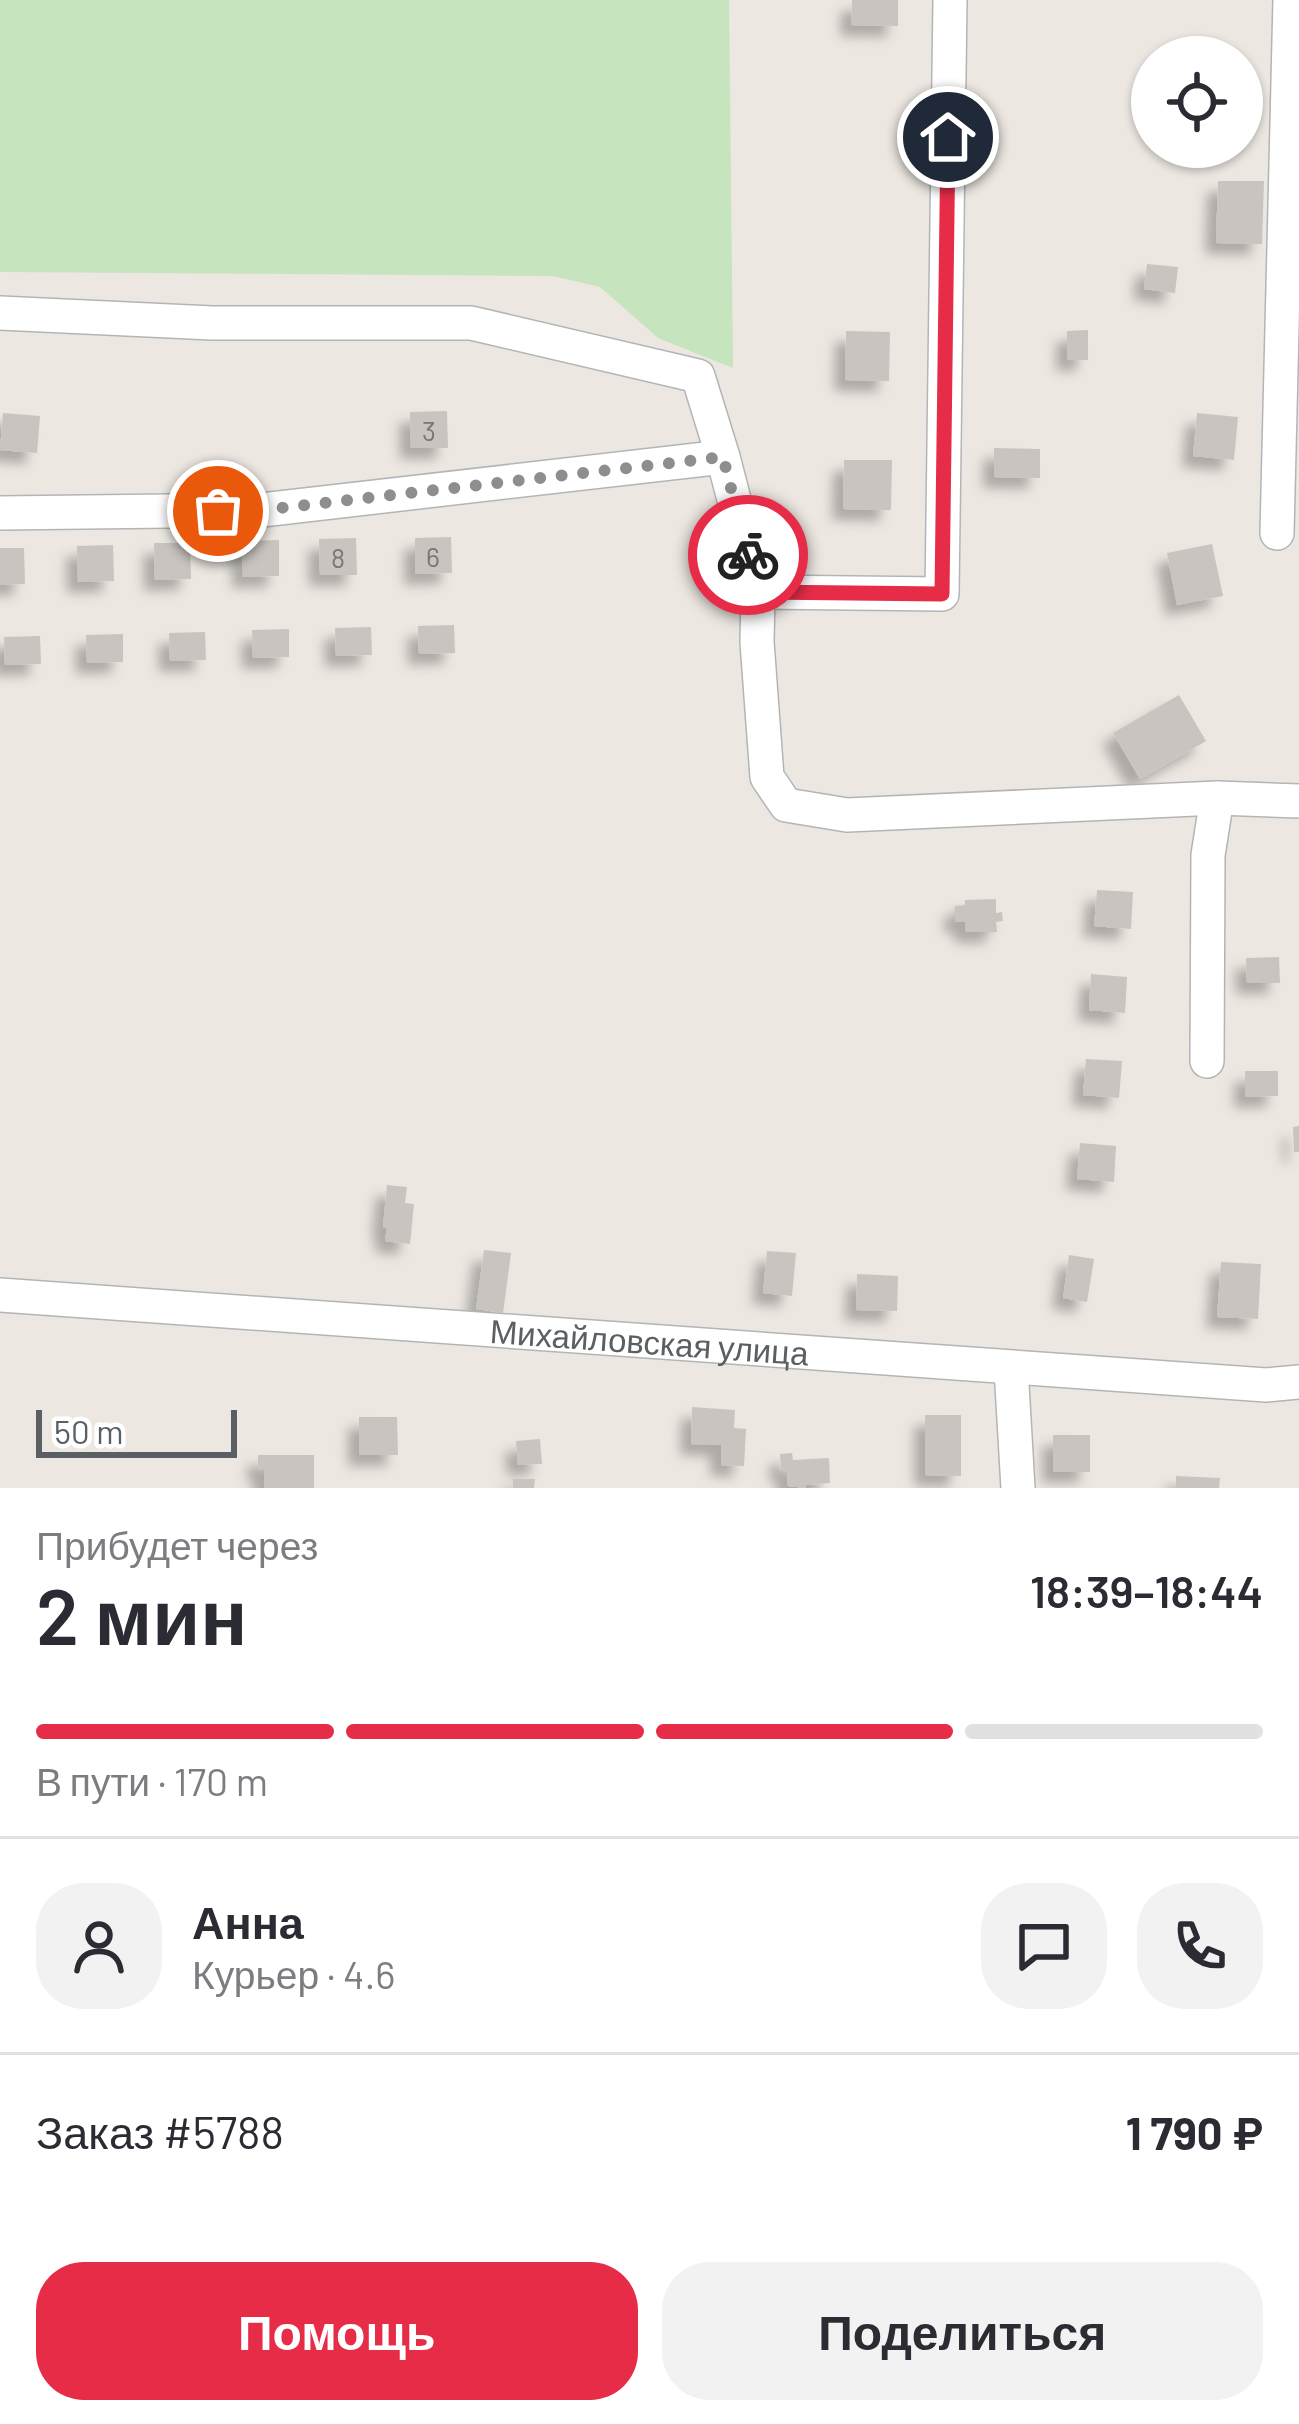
<!DOCTYPE html>
<html lang="ru">
<meta charset="utf-8">
<style>
:root{--surface:#fff;--page:#f2f2f3;--text:#2b2b33;--muted:#7c7c81;--line:#e1e1e2;--accent:#e72c48}
body{margin:0;font-family:Barlow,sans-serif;background:var(--page);color:var(--text);height:100vh;display:flex;flex-direction:column;font-size:45px;white-space:nowrap}
*{box-sizing:border-box;margin:0}
p{font-size:39px;color:var(--muted)}
.icon{flex:none;width:66px;height:66px;fill:none;stroke:currentColor;stroke-width:2;stroke-linecap:round;stroke-linejoin:round}
.map{position:relative;height:1488px;overflow:hidden}
.details{display:flex;flex-direction:column;background:var(--surface);flex:1}
.details>*{flex:none}
.buttons{position:absolute;left:1131px;top:36px;display:grid;gap:24px}
.buttons a{display:grid;place-items:center;width:132px;height:132px;border-radius:50%;background:var(--surface);box-shadow:0 3px 9px #0004;font-size:60px}
.scale{position:absolute;left:36px;bottom:30px;width:201px;box-sizing:border-box;padding-left:12px;border:6px solid #595f62;border-top:0;font-size:33px;line-height:42px;white-space:nowrap;color:#595f62;-webkit-text-stroke:9px #fff;paint-order:stroke}
.pin{position:absolute;display:grid;place-items:center;width:102px;height:102px;color:#fff;margin:-51px;border:6px solid #fff;border-radius:50%;box-shadow:0 3px 12px #0007}
.courier{position:absolute;display:grid;place-items:center;width:120px;height:120px;margin:-60px;border:9px solid #e72c48;border-radius:50%;background:#fff;color:#222;box-shadow:0 3px 15px #0007}
.headline em{font-style:normal;font-weight:600}
.headline div{display:flex;flex-direction:column-reverse}
.headline{display:flex;align-items:center;justify-content:space-between;height:204px;padding:0 36px}
h1{font-size:78px;font-weight:600;line-height:90px}
.bar{display:grid;grid-template-columns:repeat(4,1fr);gap:18px 12px;align-content:center;height:144px;padding:0 36px}
.bar i{height:15px;border-radius:9px;background:var(--line)}
.bar .active{background:var(--accent)}
.bar p{grid-column:span 4}
.line{display:flex;align-items:center;gap:30px;padding:0 36px;border-top:3px solid var(--line)}
.line div{flex:1}
.round{display:grid;place-items:center;flex:none;width:126px;height:126px;border-radius:48px;background:var(--page)}
.button{display:flex;gap:24px;margin-top:auto;padding:24px 36px}
.button a{flex:1;height:138px;border-radius:48px;background:var(--accent);color:#fff;font-size:48px;font-weight:600;line-height:138px;text-align:center}
.button a+a{background:var(--page);color:var(--text)}
.map>svg:first-child{display:block}
.green{fill:#c6e4bd}
.building{fill:#c9c4c0;filter:url(#shadow)}
.lines{fill:none;stroke-linecap:round;stroke-linejoin:round}
.minor-casing{stroke:#b2b5b8;stroke-width:36}
.minor{stroke:#fff;stroke-width:33}
.done{stroke:#8c8f8e;stroke-width:12;stroke-dasharray:0 21.6}
.route{stroke:#e72c48;stroke-width:15}
.labels{text-anchor:middle;dominant-baseline:central;stroke-width:9;stroke-linejoin:round;paint-order:stroke}
.number-label{font-size:27px;fill:#75787a}
.street-label{font-size:33px;fill:#595f62;stroke:#fff}
</style>
<div class="map">
<svg width="1299" height="1488" viewBox="0 0 1299 1488">
<defs>
<filter id="shadow"><feDropShadow dx="-11" dy="11" stdDeviation="6" flood-color="#0004"/></filter>
</defs>
<rect width="100%" height="100%" fill="#ece7e1"/>
<path class="green" d="M0 0H729L733 368 658 338 600 287 553 276 0 272Z"/>
<path class="building" d="M852 0H898V26L851 25Z
M1247 69 1249 108H1242V70Z
M1218 181H1264L1262 244 1216 243Z
M1147 264 1178 267 1175 293 1144 289Z
M1088 330V360H1067V331Z
M846 331 890 332 889 381 845 380Z
M447 411 448 448H411L410 412Z
M3 413 40 416 37 453 0 450Z
M1197 413 1238 417 1234 460 1193 456Z
M994 448 1040 449V478L994 477Z
M844 460H892L891 510 843 509Z
M451 537 452 573 415 574V538Z
M356 538 357 575H320L319 539Z
M279 540V576L243 577 242 541Z
M154 543H190L191 579 155 580Z
M1212 544 1223 596 1177 605 1167 553Z
M113 545 114 581 78 582 77 546Z
M0 548H24L25 584 0 585Z
M454 625 455 653 419 654 418 626Z
M371 627 372 655 336 656 335 628Z
M289 629V657L253 658 252 630Z
M205 632 206 660 170 661 169 633Z
M123 634V662L87 663 86 635Z
M40 636 41 664 5 665 4 637Z
M1179 695 1206 741 1140 779 1113 733Z
M1097 890 1133 892 1131 929 1094 926Z
M996 899V913L1002 912 1003 921 996 922 997 932H966L965 922H955V906L965 905V900Z
M1279 957 1280 983H1247L1246 958Z
M1091 974 1127 977 1125 1013 1089 1010Z
M1086 1059 1122 1061 1119 1098 1083 1095Z
M1245 1071H1278V1096L1245 1097Z
M1299 1126V1152H1294L1293 1127Z
M1080 1143 1116 1146 1114 1182 1077 1179Z
M387 1185 407 1187 405 1203 414 1204 410 1244 385 1241 387 1228 383 1227Z
M484 1250 511 1253 503 1313 476 1309Z
M767 1251 796 1253 792 1296 763 1293Z
M1069 1255 1094 1259 1087 1302 1063 1298Z
M1221 1262 1261 1264 1258 1319 1217 1317Z
M857 1274 898 1276 897 1311 856 1310Z
M692 1407 735 1410 734 1428 746 1429 744 1466 721 1465V1445L691 1444Z
M925 1415H961V1476L925 1475Z
M359 1417H397L398 1455H359Z
M1053 1435H1090V1472H1053Z
M540 1439 542 1464 518 1465 516 1441Z
M792 1453 793 1460 829 1458 830 1483 806 1485V1488L788 1486 787 1470 781 1471 780 1454Z
M258 1455H314V1488H264V1470H258Z
M1176 1476 1220 1478 1219 1488H1176Z
M513 1479H535L534 1488H513Z"/>
<g class="lines">
<defs>
<g id="minor">
<path d="M0 313 212 323H471L698 376 723 457"/>
<path d="M0 513 262 510 723 457 758 592 757 642 767 777 786 805 847 815 1217 798 1299 801"/>
<path d="M1277 533 1290 0"/>
<path d="M758 592 942 594 950 0"/>
<path d="M1207 1061 1208 855 1217 798"/>
<path id="s1" d="M0 1295 1266 1385 1299 1382"/>
<path d="M1011 1368 1018 1488"/>
</g>
</defs>
<use href="#minor" class="minor-casing"/>
<use href="#minor" class="minor"/>
</g>
<g class="lines">
<path class="done" d="M218 511 262 510 723 457 748 555"/>
<path class="route" d="M748 555 758 592 942 594 948 137"/>
</g>
<g class="labels">
<g class="number-label">
<text x="429" y="430">3</text>
<text x="433" y="556">6</text>
<text x="338" y="557">8</text>
</g>
<g class="street-label">
<text stroke="none"><textPath href="#s1" startOffset="651">Михайловская улица</textPath></text>
</g>
</g>
</svg>
<div class="buttons">
<a><svg class="icon" aria-label="locate" viewBox="0 0 24 24"><circle cx="12" cy="12" r="6"/><path d="M12 2v4M12 18v4M2 12h4M18 12h4"/></svg></a>
</div>
<div class="scale">50 m</div>
<div class="pin" style="left:218px;top:511px;background:#ea580c"><svg class="icon" aria-label="bag" viewBox="0 0 24 24"><path d="M5 8h14l-1 12H6zM9 8a3 3 0 0 1 6 0"/></svg></div>
<div class="pin" style="left:948px;top:137px;background:#1f2937"><svg class="icon" aria-label="home" viewBox="0 0 24 24"><path d="M3 11l9-7 9 7M6 9v11h12V9"/></svg></div>
<div class="courier" style="left:748px;top:555px"><svg class="icon" aria-label="bike" viewBox="0 0 24 24"><circle cx="6" cy="16" r="4"/><circle cx="18" cy="16" r="4"/><path d="M6 16l4-8h5l3 8M10 8l3 8H6M13 5h3"/></svg></div>
</div>
<section class="details">
<div class="headline"><div><h1>2 мин</h1><p>Прибудет через</p></div><em>18:39–18:44</em></div>
<div class="bar"><i class="active"></i><i class="active"></i><i class="active"></i><i></i><p>В пути · 170 m</p></div>
<div class="line" style="height:216px"><a class="round"><svg class="icon" aria-label="person" viewBox="0 0 24 24"><circle cx="12" cy="8" r="4"/><path d="M4 21q1-7 8-7t8 7"/></svg></a><div><b>Анна</b><p>Курьер · 4.6</p></div><a class="round"><svg class="icon" aria-label="chat" viewBox="0 0 24 24"><path d="M4 5h16v11H9l-5 4z"/></svg></a><a class="round"><svg class="icon" aria-label="phone" viewBox="0 0 24 24"><path d="M5 4h4l2 5-3 2q2 4 5 5l2-3 5 2v4C11 20 4 13 5 4z"/></svg></a></div>
<div class="line" style="height:156px"><div>Заказ #5788</div><b>1 790 ₽</b></div>
<div class="button"><a>Помощь</a><a>Поделиться</a></div>
</section>
